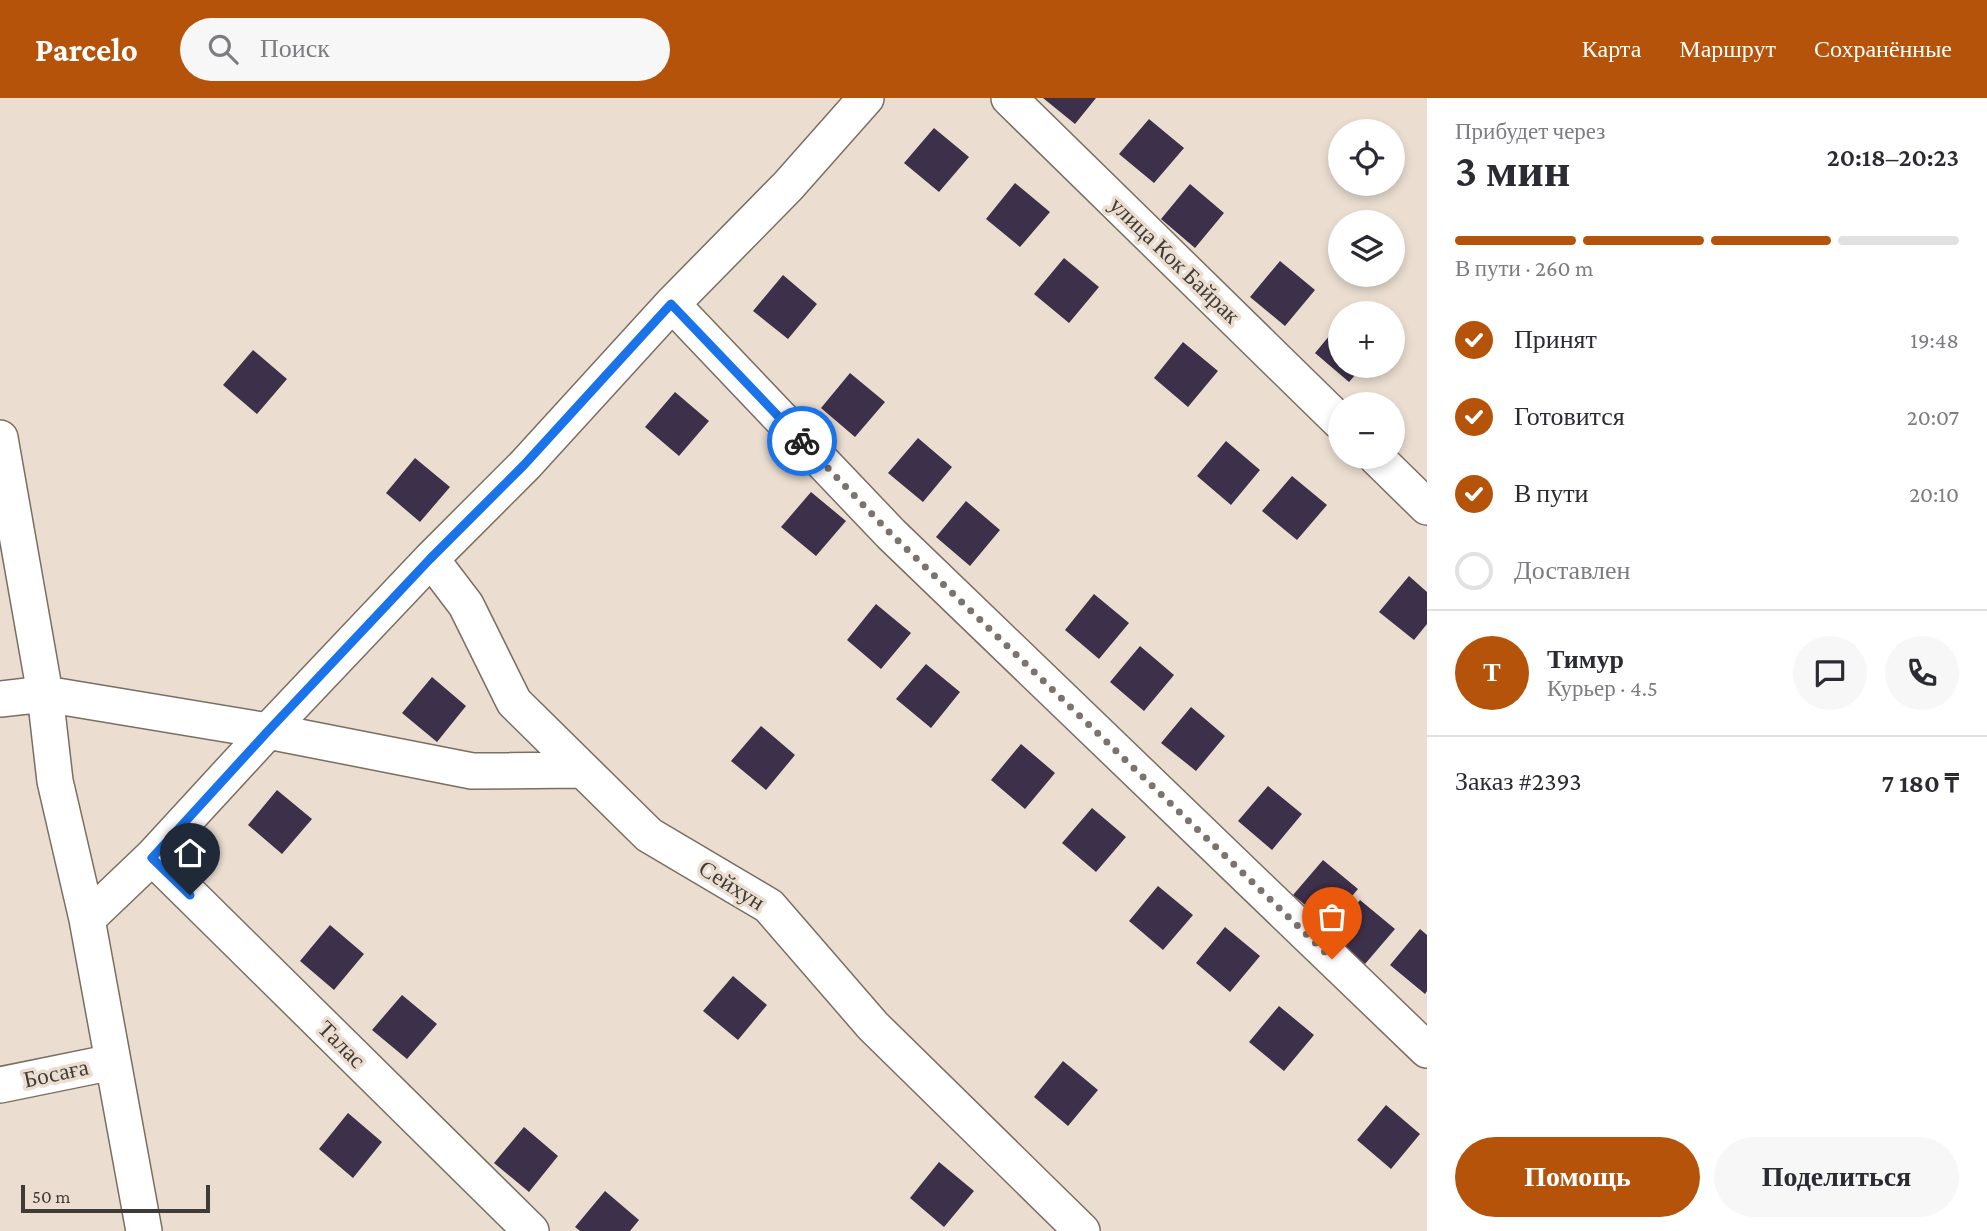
<!DOCTYPE html>
<html lang="ru">
<meta charset="utf-8">
<style>
:root{--surface:#fff;--page:#f7f7f7;--text:#2b2b33;--muted:#7c7c81;--line:#e1e1e2;--accent:#b45309}
body{margin:0;font-family:"Crimson Pro",serif;background:var(--page);color:var(--text);height:100vh;display:flex;flex-direction:column;font-size:26px;white-space:nowrap}
*{box-sizing:border-box;margin:0}
p{font-size:23px;color:var(--muted)}
.icon{flex:none;width:38px;height:38px;fill:none;stroke:currentColor;stroke-width:2;stroke-linecap:round;stroke-linejoin:round}
.map{position:relative;flex:1;overflow:hidden}
.panel{display:flex;flex-direction:column;background:var(--surface);width:560px}
.panel>*{flex:none}
.tools{position:absolute;left:1328px;top:21px;display:grid;gap:14px}
.tools a{display:grid;place-items:center;width:77px;height:77px;border-radius:50%;background:var(--surface);box-shadow:0 4px 10px #0003;font-size:35px}
.scale{position:absolute;left:21px;bottom:18px;width:189px;box-sizing:border-box;padding-left:7px;border:4px solid #403b36;border-top:0;font-size:19px;line-height:24px;white-space:nowrap;color:#403b36;-webkit-text-stroke:5px #ebded1;paint-order:stroke}
.pin{position:absolute;display:grid;place-items:center;width:60px;height:60px;color:#fff;margin:-72px -30px;border-radius:50% 50% 50% 0;rotate:-45deg;box-shadow:0 0 7px #0007}
.pin .icon{rotate:45deg}
.courier{position:absolute;display:grid;place-items:center;width:70px;height:70px;margin:-35px;border:5px solid #1a73e8;border-radius:50%;background:#fff;color:#222;box-shadow:0 2px 9px #0007}
.head em{font-style:normal;font-weight:600}
.head div{display:flex;flex-direction:column-reverse}
.head{display:flex;align-items:center;justify-content:space-between;height:119px;padding:0 28px}
h1{font-size:46px;font-weight:600;line-height:52px}
.bar{display:grid;grid-template-columns:repeat(4,1fr);gap:10px 7px;align-content:center;height:84px;padding:0 28px}
.bar i{height:9px;border-radius:5px;background:var(--line)}
.bar .current{background:var(--accent)}
.bar p{grid-column:span 4}
.line{display:flex;align-items:center;gap:18px;padding:0 28px;border-top:2px solid var(--line)}
.line div{flex:1}
.round{display:grid;place-items:center;flex:none;width:74px;height:74px;border-radius:37px;background:var(--page)}
ol{padding:0 28px;list-style:none}
li{display:flex;align-items:center;gap:21px;height:77px}
li p{margin-inline-start:auto}
li .icon{padding:7px;border-radius:50%;background:var(--accent);color:#fff;stroke-width:4}
li:last-child{color:var(--muted)}
li i{width:38px;height:38px;border:4px solid var(--line);border-radius:50%}
.cta{display:flex;gap:14px;margin-top:auto;padding:14px 28px}
.cta a{flex:1;height:80px;border-radius:42px;background:var(--accent);color:#fff;font-size:28px;font-weight:600;line-height:80px;text-align:center}
.cta a+a{background:var(--page);color:var(--text)}
header{display:flex;align-items:center;gap:42px;box-sizing:border-box;height:98px;padding:0 35px;background:var(--accent);color:#fff}
header strong{font-size:33px}
nav{display:flex;gap:38px;margin-inline-start:auto;font-size:24px}
.search{width:490px;height:63px;background:var(--page);display:flex;align-items:center;gap:18px;box-sizing:border-box;padding:0 24px;border-radius:38px;color:var(--muted);font-size:26px}
main{display:flex;flex:1;min-height:0}
.map>svg:first-child{display:block}
.building{fill:#3d304b}
.lines{fill:none;stroke-linecap:round;stroke-linejoin:round}
.minor-casing{stroke:#796e62;stroke-width:38}
.minor{stroke:#fff;stroke-width:35}
.done{stroke:#7c746c;stroke-width:7;stroke-dasharray:0 12.6}
.route{stroke:#1a73e8;stroke-width:9}
.labels{text-anchor:middle;dominant-baseline:central;stroke-width:7;stroke-linejoin:round;paint-order:stroke}
.street-label{font-size:23px;fill:#403b36;stroke:#ebded1}
</style>
<header>
<strong>Parcelo</strong>
<div class="search"><svg class="icon" aria-label="search" viewBox="0 0 24 24"><circle cx="10" cy="10" r="6"/><path d="M15 15l6 6"/></svg>Поиск</div>
<nav><a>Карта</a><a>Маршрут</a><a>Сохранённые</a></nav>
</header>
<main>
<div class="map">
<svg width="1427" height="1133" viewBox="0 0 1427 1133">
<rect width="100%" height="100%" fill="#ebded1"/>
<path class="building" d="M1043 0H1096L1075 26Z
M1149 21 1184 50 1154 85 1119 56Z
M934 30 969 59 939 94 904 65Z
M1015 85 1050 114 1020 149 986 121Z
M1190 86 1224 115 1195 150 1161 121Z
M1064 160 1099 189 1069 225 1034 196Z
M1280 163 1315 192 1285 228 1250 199Z
M783 177 817 206 788 241 753 213Z
M1340 225V268H1363L1349 284 1315 255Z
M1183 244 1218 273 1188 309 1154 280Z
M253 252 287 281 257 316 223 287Z
M850 275 885 304 855 339 821 310Z
M675 294 709 323 679 358 645 329Z
M918 340 952 369 923 404 888 375Z
M1226 343 1260 372 1231 407 1197 378Z
M415 360 450 389 420 424 386 395Z
M1292 378 1327 407 1297 442 1262 413Z
M811 394 846 423 816 458 781 429Z
M966 403 1000 432 970 468 936 439Z
M1409 478 1427 494V526L1414 542 1379 514Z
M1094 496 1129 525 1099 561 1065 532Z
M876 506 911 535 881 571 847 542Z
M1140 548 1174 577 1144 613 1110 584Z
M926 566 960 594 931 630 896 601Z
M432 579 466 608 437 644 402 615Z
M1191 609 1225 638 1196 673 1161 645Z
M761 628 795 657 766 692 731 663Z
M1021 646 1055 675 1025 711 991 682Z
M1268 688 1302 716 1272 752 1238 723Z
M277 692 312 721 282 756 248 727Z
M1092 710 1126 739 1096 774 1062 745Z
M1323 762 1358 791 1328 826 1293 797Z
M1158 788 1193 817 1163 852 1129 823Z
M1360 802 1395 831 1365 866 1331 837Z
M330 827 364 856 334 892 300 863Z
M1225 829 1260 858 1230 894 1196 865Z
M1420 831 1427 837V893L1425 896 1390 867Z
M733 878 767 907 738 942 703 913Z
M402 897 437 926 407 961 372 932Z
M1279 908 1314 937 1284 973 1249 944Z
M1063 963 1098 992 1068 1028 1034 999Z
M1386 1007 1420 1036 1391 1071 1357 1042Z
M348 1015 382 1044 353 1080 319 1051Z
M524 1029 558 1058 529 1094 494 1065Z
M939 1064 974 1093 944 1129 910 1100Z
M605 1093 639 1122 630 1133H580L575 1129Z"/>
<g class="lines">
<defs>
<path id="minor" d="M1009 0 1340 324
M672 206 891 436 1427 952
M0 340 45 596 55 683 87 821 144 1133
M1376 359 1427 409
M431 461 466 507 514 604 649 737 769 808 873 928 1082 1133
M0 601 45 596 268 633 472 673 583 672
M152 759 531 1133
M87 821 152 759 268 633 431 461 525 367 672 206 788 88 866 0
M0 987 113 964"/>
</defs>
<use href="#minor" class="minor-casing"/>
<use href="#minor" class="minor"/>
</g>
<g class="lines">
<path class="done" d="M802 343 891 436 1332 861"/>
<path class="route" d="M190 797 152 760 268 633 430 461 524 367 671 206 802 343"/>
</g>
<g class="labels">
<g class="street-label">
<text transform="translate(1175 162) rotate(44)">улица Кок Байрак</text>
<text transform="translate(732 787) rotate(32)">Сейхун</text>
<text transform="translate(342 946) rotate(45)">Талас</text>
<text transform="translate(56 975) rotate(-12)">Босаға</text>
</g>
</g>
</svg>
<div class="tools">
<a><svg class="icon" aria-label="locate" viewBox="0 0 24 24"><circle cx="12" cy="12" r="6"/><path d="M12 2v4M12 18v4M2 12h4M18 12h4"/></svg></a>
<a><svg class="icon" aria-label="layers" viewBox="0 0 24 24"><path d="M12 4l9 5-9 5-9-5zM3 14l9 5 9-5"/></svg></a>
<a>+</a>
<a>−</a>
</div>
<div class="scale">50 m</div>
<div class="pin" style="left:1332px;top:861px;background:#ea580c"><svg class="icon" aria-label="bag" viewBox="0 0 24 24"><path d="M5 8h14l-1 12H6zM9 8a3 3 0 0 1 6 0"/></svg></div>
<div class="pin" style="left:190px;top:797px;background:#1f2937"><svg class="icon" aria-label="home" viewBox="0 0 24 24"><path d="M3 11l9-7 9 7M6 9v11h12V9"/></svg></div>
<div class="courier" style="left:802px;top:343px"><svg class="icon" aria-label="bike" viewBox="0 0 24 24"><circle cx="6" cy="16" r="4"/><circle cx="18" cy="16" r="4"/><path d="M6 16l4-8h5l3 8M10 8l3 8H6M13 5h3"/></svg></div>
</div>
<section class="panel">
<div class="head"><div><h1>3 мин</h1><p>Прибудет через</p></div><em>20:18–20:23</em></div>
<div class="bar"><i class="current"></i><i class="current"></i><i class="current"></i><i></i><p>В пути · 260 m</p></div>
<ol>
<li><svg class="icon" aria-label="check" viewBox="0 0 24 24"><path d="M5 12l5 5 9-10"/></svg>Принят<p>19:48</p></li>
<li><svg class="icon" aria-label="check" viewBox="0 0 24 24"><path d="M5 12l5 5 9-10"/></svg>Готовится<p>20:07</p></li>
<li><svg class="icon" aria-label="check" viewBox="0 0 24 24"><path d="M5 12l5 5 9-10"/></svg>В пути<p>20:10</p></li>
<li><i></i>Доставлен</li>
</ol>
<div class="line" style="height:126px"><b class="round" style="background:var(--accent);color:#fff">Т</b><div><b>Тимур</b><p>Курьер · 4.5</p></div><a class="round"><svg class="icon" aria-label="chat" viewBox="0 0 24 24"><path d="M4 5h16v11H9l-5 4z"/></svg></a><a class="round"><svg class="icon" aria-label="phone" viewBox="0 0 24 24"><path d="M5 4h4l2 5-3 2q2 4 5 5l2-3 5 2v4C11 20 4 13 5 4z"/></svg></a></div>
<div class="line" style="height:91px"><div>Заказ #2393</div><b>7 180 ₸</b></div>
<div class="cta"><a>Помощь</a><a>Поделиться</a></div>
</section>
</main>
